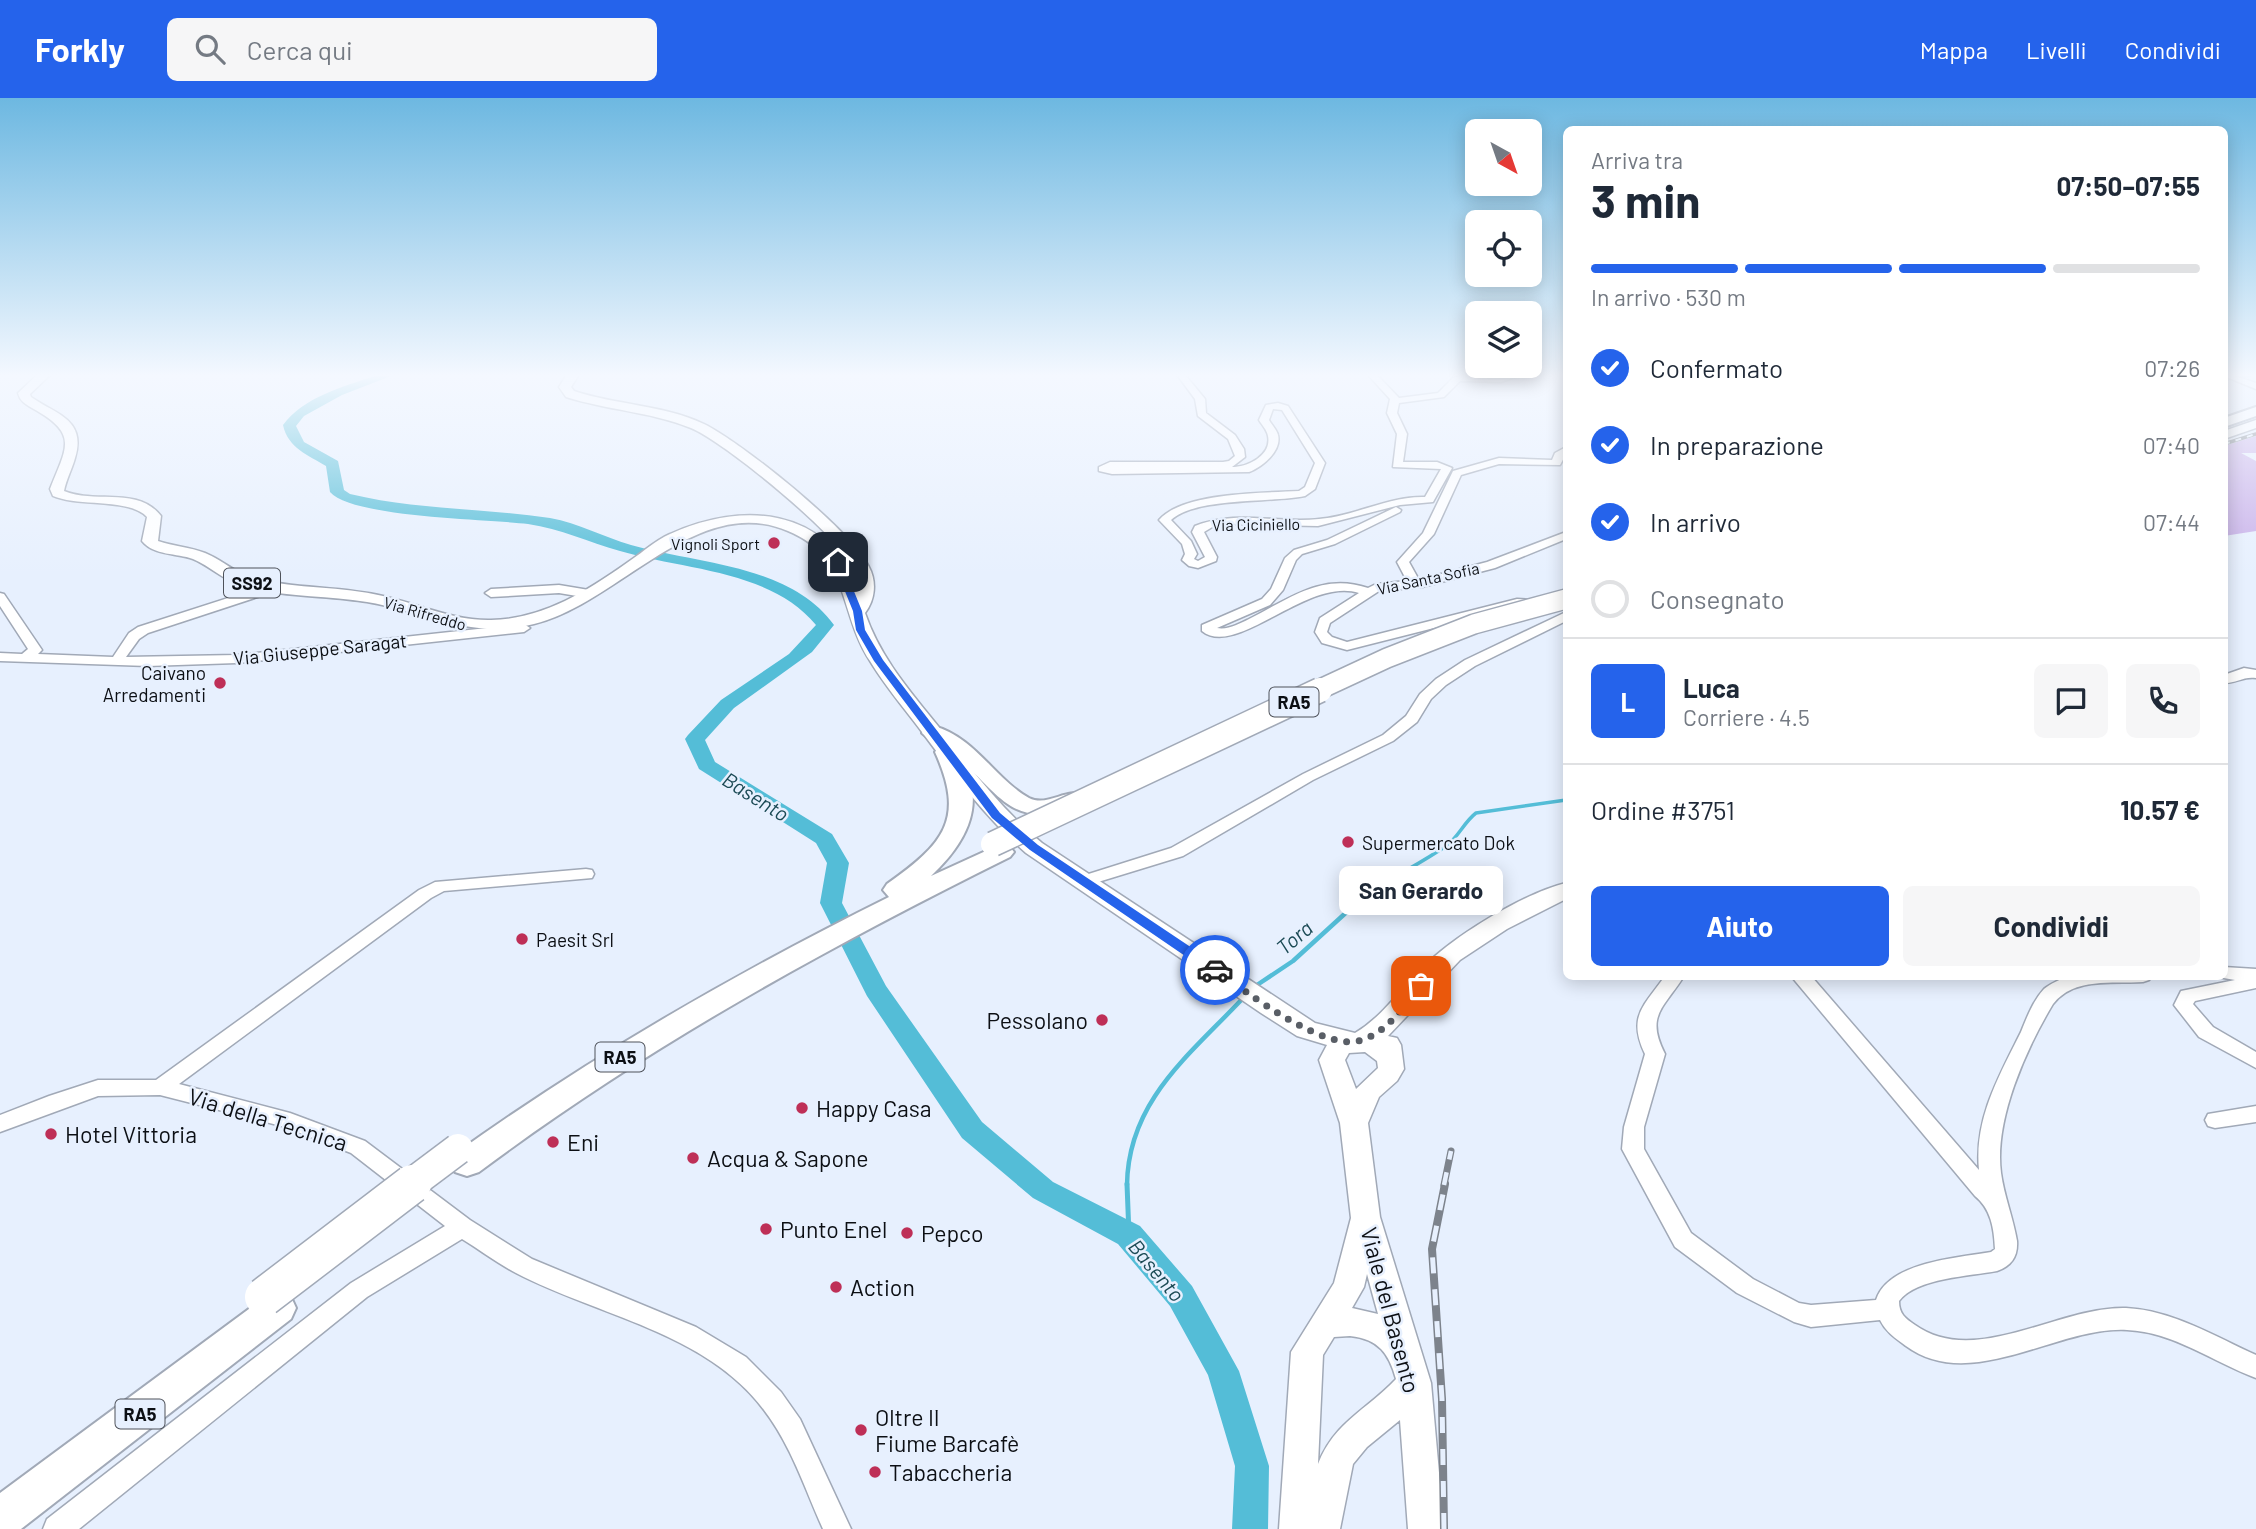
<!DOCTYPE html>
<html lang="it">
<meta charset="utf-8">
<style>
:root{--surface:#fff;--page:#f6f6f7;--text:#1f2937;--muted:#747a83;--line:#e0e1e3;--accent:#2563eb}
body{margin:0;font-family:Barlow,sans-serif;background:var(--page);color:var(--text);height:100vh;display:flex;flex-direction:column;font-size:26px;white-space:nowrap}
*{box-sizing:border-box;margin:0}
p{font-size:23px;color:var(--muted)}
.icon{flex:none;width:38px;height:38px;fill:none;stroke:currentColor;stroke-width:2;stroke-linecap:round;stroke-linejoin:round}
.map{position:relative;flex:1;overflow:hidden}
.drawer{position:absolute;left:1563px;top:28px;width:665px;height:854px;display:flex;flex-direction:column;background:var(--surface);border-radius:10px;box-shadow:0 4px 18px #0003}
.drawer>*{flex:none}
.needle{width:46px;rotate:140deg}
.fabs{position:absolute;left:1465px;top:21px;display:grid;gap:14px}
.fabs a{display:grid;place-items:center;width:77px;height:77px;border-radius:10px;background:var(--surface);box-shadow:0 4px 18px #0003;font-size:35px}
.pin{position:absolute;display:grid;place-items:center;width:60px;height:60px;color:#fff;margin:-30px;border-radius:14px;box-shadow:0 4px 10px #0006}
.courier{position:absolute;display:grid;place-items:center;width:70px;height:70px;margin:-35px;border:5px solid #2563eb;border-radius:50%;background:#fff;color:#222;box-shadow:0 2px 9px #0007}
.bubble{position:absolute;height:49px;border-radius:10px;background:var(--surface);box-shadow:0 4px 18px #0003;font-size:23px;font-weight:700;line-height:49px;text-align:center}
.head em{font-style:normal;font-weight:700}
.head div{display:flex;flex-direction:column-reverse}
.head{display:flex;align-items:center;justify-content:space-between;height:119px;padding:0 28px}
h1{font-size:46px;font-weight:700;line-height:52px}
.bar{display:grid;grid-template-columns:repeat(4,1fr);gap:10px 7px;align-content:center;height:84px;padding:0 28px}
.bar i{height:9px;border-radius:5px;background:var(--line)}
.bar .current{background:var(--accent)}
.bar p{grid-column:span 4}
.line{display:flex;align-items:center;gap:18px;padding:0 28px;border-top:2px solid var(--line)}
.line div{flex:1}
.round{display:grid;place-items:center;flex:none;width:74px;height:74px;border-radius:10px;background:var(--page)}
ol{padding:0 28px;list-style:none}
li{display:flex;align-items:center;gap:21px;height:77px}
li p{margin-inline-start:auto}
li .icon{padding:7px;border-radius:50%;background:var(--accent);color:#fff;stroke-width:4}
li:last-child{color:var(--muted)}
li i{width:38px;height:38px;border:4px solid var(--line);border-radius:50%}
.primary-button{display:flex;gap:14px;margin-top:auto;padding:14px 28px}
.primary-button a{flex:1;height:80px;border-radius:10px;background:var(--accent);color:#fff;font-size:28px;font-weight:700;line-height:80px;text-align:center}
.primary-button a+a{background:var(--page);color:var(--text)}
header{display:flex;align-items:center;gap:42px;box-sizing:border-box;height:98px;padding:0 35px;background:var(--accent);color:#fff}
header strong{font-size:33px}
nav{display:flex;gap:38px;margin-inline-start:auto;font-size:24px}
.search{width:490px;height:63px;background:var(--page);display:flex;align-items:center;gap:18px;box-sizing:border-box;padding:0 24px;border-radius:10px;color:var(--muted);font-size:26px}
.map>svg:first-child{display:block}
.green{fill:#c8b0e9}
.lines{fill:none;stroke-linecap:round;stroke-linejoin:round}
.stream-far3{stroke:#54bdd7;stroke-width:2}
.stream-far2{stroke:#54bdd7;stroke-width:3.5}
.stream-far1{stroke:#54bdd7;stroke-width:4.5}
.stream{stroke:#54bdd7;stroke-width:5}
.river{fill:#54bdd7;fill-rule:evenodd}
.minor-casing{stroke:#a1a9b7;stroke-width:3}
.major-casing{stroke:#a1a9b7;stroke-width:3}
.highway-casing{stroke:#a1a9b7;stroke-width:4}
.minor{fill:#fff;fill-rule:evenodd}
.major{fill:#fff;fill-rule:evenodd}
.highway{fill:#fff;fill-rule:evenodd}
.rail-far2-casing{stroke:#7d838c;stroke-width:3.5}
.rail-far1-casing{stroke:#7d838c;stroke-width:7}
.rail-casing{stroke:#7d838c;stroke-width:8}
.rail-far2{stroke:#e7f0fe;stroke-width:2;stroke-dasharray:6;stroke-linecap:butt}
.rail-far1{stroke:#e7f0fe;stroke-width:4.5;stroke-dasharray:13;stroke-linecap:butt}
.rail{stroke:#e7f0fe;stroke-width:5;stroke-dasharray:16;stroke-linecap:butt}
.highway-bridge-far3-casing{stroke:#a1a9b7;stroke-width:22;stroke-linecap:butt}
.highway-bridge-far2-casing{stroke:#a1a9b7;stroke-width:27;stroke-linecap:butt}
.highway-bridge-far1-casing{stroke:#a1a9b7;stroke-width:33;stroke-linecap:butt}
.highway-bridge-casing{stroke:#a1a9b7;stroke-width:41;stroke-linecap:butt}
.highway-bridge-far3{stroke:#fff;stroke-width:19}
.highway-bridge-far2{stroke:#fff;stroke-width:24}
.highway-bridge-far1{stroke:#fff;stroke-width:30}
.highway-bridge{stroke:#fff;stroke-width:38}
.route{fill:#2563eb}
.done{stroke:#595e66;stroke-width:7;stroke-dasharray:0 12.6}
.poi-dot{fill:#be2f57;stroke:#e7f0fe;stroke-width:2.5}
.labels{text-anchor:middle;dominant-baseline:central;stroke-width:5;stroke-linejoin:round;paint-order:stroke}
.far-street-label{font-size:16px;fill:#0c0f14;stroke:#e7f0fe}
.far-poi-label{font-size:16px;fill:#0c0f14;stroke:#e7f0fe;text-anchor:end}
.shield{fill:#e7f0fe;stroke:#4e525a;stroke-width:2}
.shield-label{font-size:18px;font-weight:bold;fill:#0c0f14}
.street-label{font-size:19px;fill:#0c0f14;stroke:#e7f0fe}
.poi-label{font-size:19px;fill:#0c0f14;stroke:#e7f0fe;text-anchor:start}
.water-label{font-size:21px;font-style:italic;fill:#1b4a55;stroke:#e7f0fe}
.near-poi-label{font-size:23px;fill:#0c0f14;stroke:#e7f0fe;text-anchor:start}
.near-street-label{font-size:23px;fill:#0c0f14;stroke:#e7f0fe}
</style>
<header>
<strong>Forkly</strong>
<div class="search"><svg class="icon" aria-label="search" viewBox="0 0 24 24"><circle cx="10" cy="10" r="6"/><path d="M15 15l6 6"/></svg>Cerca qui</div>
<nav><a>Mappa</a><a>Livelli</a><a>Condividi</a></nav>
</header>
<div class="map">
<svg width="2256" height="1431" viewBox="0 0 2256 1431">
<rect width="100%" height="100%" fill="#e7f0fe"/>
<path class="green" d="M2256 338V355H2241L2256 363V433L2224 438V348Z"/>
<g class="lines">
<path class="stream-far3" d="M2224 282 2251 278"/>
<path class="stream-far2" d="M1348 813C1381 783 1411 772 1446 748 1458 740 1464 724 1476 715L1566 702"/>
<path class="stream-far1" d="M1254 889 1293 863 1350 811
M1127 1087C1128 1002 1191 956 1244 899"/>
<path class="stream" d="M1127 1086 1129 1137"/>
<path class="river" d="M375 278H391L342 297 304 318 296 328 304 344 338 363 344 392 350 396C416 412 483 410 550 420 579 425 603 439 631 447 697 466 790 466 834 527L812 554 734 610 705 642 715 664 832 736 849 765 842 805 886 888 982 1024 1053 1084 1140 1128 1192 1188 1239 1273 1269 1368 1268 1431H1232L1235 1368 1208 1277 1170 1208 1118 1146 1033 1100 962 1040 867 898 820 805 827 765 816 745 699 671 685 641 688 637 721 602 789 556 816 527C771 472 684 472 620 453 588 444 561 431 528 426 489 421 353 420 330 394L326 368C308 357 288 350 283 327 304 299 342 289 375 278Z"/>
<defs>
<path id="minor" d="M1178 278H1186L1205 301 1206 315 1235 337 1244 351 1245 359 1232 369C1248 369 1272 357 1268 338 1267 332 1262 327 1259 322L1266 307 1278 305 1288 308 1325 365 1315 391 1305 398C1271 405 1196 399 1171 422L1191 443 1197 456 1194 461 1198 463 1205 459 1192 434 1195 428C1236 411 1277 426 1319 421 1356 418 1388 398 1425 399L1441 371 1393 369 1397 336 1387 315 1390 301 1369 278H1378L1399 300 1438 295 1454 279 1460 278H1518L1501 284 1460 283 1444 299 1399 305 1397 315 1407 336 1403 364H1437L1452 370 1433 404 1400 407 1318 428 1225 426 1214 428 1204 434 1217 459 1216 463 1198 470 1189 468 1182 462 1185 456 1182 446 1159 422C1183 394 1263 395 1299 393L1305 389 1315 365 1282 312 1273 311 1269 322C1271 326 1277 332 1278 337 1282 353 1262 369 1249 374L1112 376 1099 373V369L1110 364H1223L1229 363 1235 358 1228 341 1198 318 1195 301Z
M2224 278H2235L2256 285V291Z
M1566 349V356L1560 367 1499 366 1461 377 1434 436 1409 464 1419 482 1422 481 1487 464 1566 434V441L1495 470 1422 489 1379 493 1330 525 1327 534 1332 539 1347 544 1517 501 1533 502V508L1517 509 1347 552 1322 545 1315 534 1320 520 1359 495C1308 478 1236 561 1202 533V527L1262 501 1271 491 1285 460 1294 452 1327 442 1396 409 1401 412 1400 414 1335 446 1302 456 1296 462 1283 492 1270 507 1217 530C1228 532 1239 526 1249 521 1289 501 1322 474 1368 490L1376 486 1407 483 1397 464 1423 435 1453 373 1499 360 1552 362 1555 355Z
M275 485 281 489 279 492 148 535 139 541 126 559 237 557 524 526 530 530 524 534 237 565 148 568 0 563V555L22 556 28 551 0 508V495L4 496 42 552 38 556 113 559 129 535 138 529Z
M559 487 589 492 595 496 589 500 559 495 491 499 485 495 491 491Z
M1566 514V523L1475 568 1446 587 1431 601 1417 624 1393 643 1313 682 1183 758 1085 788 1077 783 1079 779 1171 750 1303 676 1383 637 1406 618 1420 596 1436 581 1465 562Z
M2244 570 2256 572V580C2244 578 2237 585 2224 585V577Z
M586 771 592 772 594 776 592 780 444 793 431 800 179 986 290 1015 365 1043 470 1122 532 1161 696 1229 746 1259 781 1294 800 1321 851 1431H823C805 1391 791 1347 764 1312 706 1234 598 1218 516 1175 497 1165 480 1152 462 1141L367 1199 79 1431H43L47 1421 351 1185 445 1128 351 1055 285 1029 160 997 98 998 0 1034V1017L49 998 98 982H156L419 792 435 784Z
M2224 869 2256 871V890L2195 903 2193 906 2213 929 2256 954V970L2199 939 2174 907 2181 893 2235 882 2218 879 2224 878Z
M1665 878H1684C1664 910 1645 917 1665 956L1644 1029V1051L1691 1135 1753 1181 1799 1205 1811 1207 1876 1202C1888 1164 1957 1160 1991 1154L1995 1151C1994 1130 1991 1111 1975 1098L1791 878H1811L1979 1072C1974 1021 1999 978 2021 934 2027 919 2033 903 2044 891 2051 885 2060 882 2068 878H2152L2149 882 2143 884C2112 886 2074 879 2053 906 2026 951 1994 1022 2001 1075 2004 1098 2013 1119 2017 1143 2018 1158 2012 1168 1997 1173 1971 1178 1916 1180 1899 1203 1899 1216 1905 1220 1915 1227 1975 1270 2059 1208 2126 1210 2172 1212 2216 1239 2256 1257V1280C2213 1264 2174 1234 2127 1232 2057 1228 1971 1296 1906 1248 1895 1240 1886 1234 1880 1222L1811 1229 1794 1224 1737 1195 1675 1149 1622 1051 1624 1029 1645 956C1627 918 1644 908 1665 878Z
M2256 1008V1024L2215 1030 2208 1028 2205 1022 2208 1016Z"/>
<path id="major" d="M36 278H49L30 296 31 299C55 316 87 321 75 360 72 371 66 382 64 393 96 406 138 388 161 418L158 443C173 448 190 449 205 455 223 462 237 477 256 481 298 491 341 488 383 498 419 506 454 523 491 522 544 521 589 492 631 462 643 454 656 442 670 436 742 403 827 409 857 491 857 484 857 476 854 470 839 438 725 344 691 330 651 314 607 312 566 299L559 289 566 278H578L571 289 574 293C616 307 664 307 704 326 741 344 852 433 869 469 877 484 875 502 865 515 880 559 909 592 938 628 970 670 1001 711 1042 745L1315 925 1355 935C1382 919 1398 894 1420 872 1452 839 1522 796 1566 785V801L1507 831 1460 862 1388 938 1397 940 1401 947 1404 971 1397 983 1379 999 1368 1025 1380 1119 1431 1285 1444 1431H1408L1400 1322 1367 1349 1353 1366 1340 1431H1279L1291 1254 1334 1185 1351 1120 1340 1025 1319 962 1327 947 1297 938 1261 915 1026 755C985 719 954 677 922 634 904 610 885 588 870 563 838 514 851 459 788 433 697 394 618 506 534 526 470 542 427 514 367 504 325 497 282 500 241 487 223 482 210 468 193 461 177 455 154 458 142 443L147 419C130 400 78 409 53 398L50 391C67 348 79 336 32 310 25 306 20 303 18 295ZM1365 954 1377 963 1378 970 1356 991 1345 962 1349 955ZM1367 1176 1378 1216 1352 1210 1364 1189ZM1350 1238C1379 1241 1389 1256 1396 1281 1366 1313 1335 1323 1318 1366L1323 1257 1334 1239Z
M2256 322V330L2224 341V333Z"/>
<path id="highway" d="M2256 309V318L2224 329V320Z
M933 628C974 638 996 682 1029 700 1047 709 1065 691 1083 696L1086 701C1081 709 1071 711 1062 713 1012 727 997 694 964 666 986 710 964 747 931 778L1001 746 1010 749 1014 754 1010 759C823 852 646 949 479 1074L467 1078 455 1074 450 1065 455 1056C593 957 738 874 889 799L883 792 887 786C943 746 966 722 935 654L939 649 922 635 925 630Z
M278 1194 291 1199 296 1210 291 1221 21 1431H0V1395L265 1199Z"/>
</defs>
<use href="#minor" class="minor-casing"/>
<use href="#major" class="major-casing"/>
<use href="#highway" class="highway-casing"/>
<use href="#minor" class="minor"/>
<use href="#major" class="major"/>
<use href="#highway" class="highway"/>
<defs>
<path id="rail-far2" d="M2224 346 2256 336"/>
<path id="rail-far1" d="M1444 1087 1451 1053"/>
<path id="rail" d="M1444 1431 1442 1301 1432 1151 1445 1086"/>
</defs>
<use href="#rail-far2" class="rail-far2-casing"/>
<use href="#rail-far1" class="rail-far1-casing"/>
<use href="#rail" class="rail-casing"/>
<use href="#rail-far2" class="rail-far2"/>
<use href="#rail-far1" class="rail-far1"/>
<use href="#rail" class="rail"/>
<defs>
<path id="highway-bridge-far3" d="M1316 593 1387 560 1474 526 1566 501"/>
<path id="highway-bridge-far2" d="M993 746 1320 592"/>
<path id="highway-bridge-far1" d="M410 1087 458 1051"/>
<path id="highway-bridge" d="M264 1199 412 1086"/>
</defs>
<use href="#highway-bridge-far3" class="highway-bridge-far3-casing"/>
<use href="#highway-bridge-far2" class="highway-bridge-far2-casing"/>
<use href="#highway-bridge-far1" class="highway-bridge-far1-casing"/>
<use href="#highway-bridge" class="highway-bridge-casing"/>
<use href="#highway-bridge-far3" class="highway-bridge-far3"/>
<use href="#highway-bridge-far2" class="highway-bridge-far2"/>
<use href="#highway-bridge-far1" class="highway-bridge-far1"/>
<use href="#highway-bridge" class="highway-bridge"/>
</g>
<linearGradient id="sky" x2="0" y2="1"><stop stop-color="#6db8e1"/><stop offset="0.58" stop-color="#f4f8ff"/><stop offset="1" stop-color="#f4f8ff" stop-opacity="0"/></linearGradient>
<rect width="2256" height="478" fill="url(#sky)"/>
<path class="route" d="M838 461 842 464 862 513 865 532 883 562 1000 715 1038 747 1219 868V875H1210L1030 752 992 720 874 563 856 532 853 513 833 464Z"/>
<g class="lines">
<path class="done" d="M1215 872C1246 893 1324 955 1362 942 1388 934 1404 907 1421 888"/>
</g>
<g class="poi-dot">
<circle cx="774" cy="445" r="7"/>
<circle cx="220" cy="585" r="7"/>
<circle cx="1348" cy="744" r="7"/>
<circle cx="522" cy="841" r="7"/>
<circle cx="1102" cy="922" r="7"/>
<circle cx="802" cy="1010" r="7"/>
<circle cx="51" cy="1036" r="7"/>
<circle cx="553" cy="1044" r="7"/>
<circle cx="693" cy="1060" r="7"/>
<circle cx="766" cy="1131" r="7"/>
<circle cx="907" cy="1135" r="7"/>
<circle cx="836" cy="1189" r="7"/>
<circle cx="861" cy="1332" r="7"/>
<circle cx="875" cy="1374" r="7"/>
</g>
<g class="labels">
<g class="far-street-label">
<text transform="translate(1256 426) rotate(-1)">Via Ciciniello</text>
<text transform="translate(1428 480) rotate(-12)">Via Santa Sofia</text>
<text transform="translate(425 515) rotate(16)">Via Rifreddo</text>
</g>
<g class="far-poi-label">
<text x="760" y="445">Vignoli Sport</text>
</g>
<g class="shield">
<rect x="224" y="470.5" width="56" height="29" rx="5"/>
<rect x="1269.5" y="589.5" width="49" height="29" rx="5"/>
<rect x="595.5" y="944.5" width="49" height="29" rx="5"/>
<rect x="115.5" y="1301.5" width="49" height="29" rx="5"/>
</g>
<g class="shield-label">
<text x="252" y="485">SS92</text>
<text x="1294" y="604">RA5</text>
<text x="620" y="959">RA5</text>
<text x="140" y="1316">RA5</text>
</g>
<g class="street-label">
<text transform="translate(320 551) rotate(-6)">Via Giuseppe Saragat</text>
</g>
<g class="poi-label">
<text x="206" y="574" text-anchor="end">Caivano<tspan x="206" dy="22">Arredamenti</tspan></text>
<text x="1362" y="744">Supermercato Dok</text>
<text x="536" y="841">Paesit Srl</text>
</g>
<g class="water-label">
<text transform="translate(756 698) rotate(32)">Basento</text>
<text transform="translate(1294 839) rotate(-40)">Tora</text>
<text transform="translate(1157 1172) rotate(50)">Basento</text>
</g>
<g class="near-poi-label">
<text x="1088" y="922" text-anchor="end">Pessolano</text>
<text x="816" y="1010">Happy Casa</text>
<text x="65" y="1036">Hotel Vittoria</text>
<text x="567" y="1044">Eni</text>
<text x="707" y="1060">Acqua &amp; Sapone</text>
<text x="780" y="1131">Punto Enel</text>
<text x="921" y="1135">Pepco</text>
<text x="850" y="1189">Action</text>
<text x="875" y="1319">Oltre Il<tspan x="875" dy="26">Fiume Barcafè</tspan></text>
<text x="889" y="1374">Tabaccheria</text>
</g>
<g class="near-street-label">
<text transform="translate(268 1021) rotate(17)">Via della Tecnica</text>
<text transform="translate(1391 1212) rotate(75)">Viale del Basento</text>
</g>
</g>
</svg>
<div class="fabs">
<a><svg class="needle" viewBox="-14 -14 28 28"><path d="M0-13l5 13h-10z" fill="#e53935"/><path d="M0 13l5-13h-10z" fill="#747a83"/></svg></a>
<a><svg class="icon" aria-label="locate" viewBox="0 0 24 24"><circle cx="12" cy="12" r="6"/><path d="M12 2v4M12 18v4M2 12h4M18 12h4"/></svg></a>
<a><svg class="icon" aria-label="layers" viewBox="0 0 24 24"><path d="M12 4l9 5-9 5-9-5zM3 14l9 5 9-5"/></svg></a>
</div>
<div class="pin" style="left:1421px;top:888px;background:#ea580c"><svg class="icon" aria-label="bag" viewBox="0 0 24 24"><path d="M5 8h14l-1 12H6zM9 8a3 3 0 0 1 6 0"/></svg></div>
<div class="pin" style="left:838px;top:464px;background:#1f2937"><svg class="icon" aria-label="home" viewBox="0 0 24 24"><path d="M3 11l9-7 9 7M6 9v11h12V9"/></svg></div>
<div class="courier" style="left:1215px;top:872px"><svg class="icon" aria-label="car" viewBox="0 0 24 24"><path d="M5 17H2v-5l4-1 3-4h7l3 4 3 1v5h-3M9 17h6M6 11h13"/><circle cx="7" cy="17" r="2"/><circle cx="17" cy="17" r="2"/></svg></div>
<div class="bubble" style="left:1339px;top:768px;width:164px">San Gerardo</div>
<section class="drawer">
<div class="head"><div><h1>3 min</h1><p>Arriva tra</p></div><em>07:50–07:55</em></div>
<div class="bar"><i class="current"></i><i class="current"></i><i class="current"></i><i></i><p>In arrivo · 530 m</p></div>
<ol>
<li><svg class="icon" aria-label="check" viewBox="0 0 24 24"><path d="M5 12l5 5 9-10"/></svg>Confermato<p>07:26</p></li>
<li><svg class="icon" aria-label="check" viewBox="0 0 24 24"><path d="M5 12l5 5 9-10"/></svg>In preparazione<p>07:40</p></li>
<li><svg class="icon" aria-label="check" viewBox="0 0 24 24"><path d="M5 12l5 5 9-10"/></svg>In arrivo<p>07:44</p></li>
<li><i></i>Consegnato</li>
</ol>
<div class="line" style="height:126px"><b class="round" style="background:var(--accent);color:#fff">L</b><div><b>Luca</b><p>Corriere · 4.5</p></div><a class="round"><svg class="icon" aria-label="chat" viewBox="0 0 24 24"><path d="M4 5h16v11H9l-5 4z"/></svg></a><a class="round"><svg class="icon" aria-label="phone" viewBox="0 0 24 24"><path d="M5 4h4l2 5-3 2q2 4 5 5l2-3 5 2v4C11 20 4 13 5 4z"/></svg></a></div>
<div class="line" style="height:91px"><div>Ordine #3751</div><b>10.57 €</b></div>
<div class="primary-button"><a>Aiuto</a><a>Condividi</a></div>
</section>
</div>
